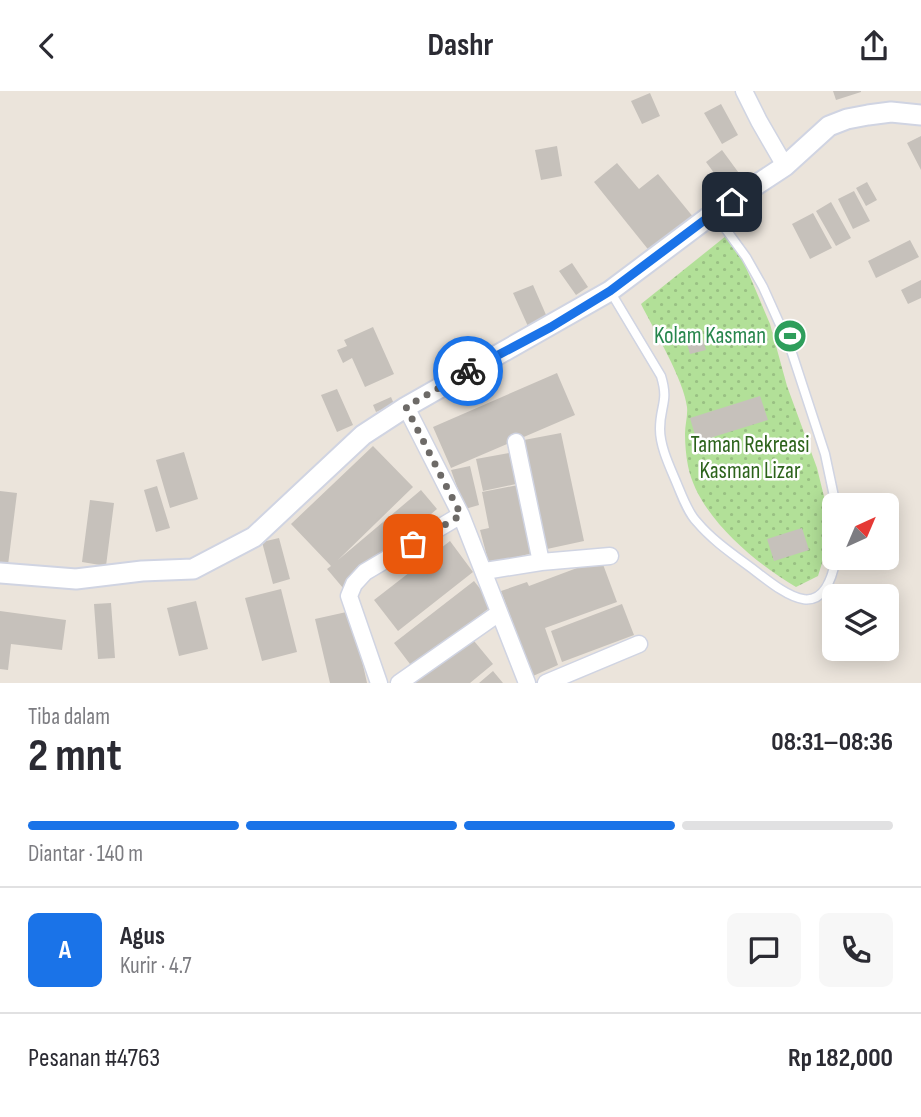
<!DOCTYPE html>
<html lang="id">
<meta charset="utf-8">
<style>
:root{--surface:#fff;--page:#f7f7f7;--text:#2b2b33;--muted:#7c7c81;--line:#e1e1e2;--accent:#1a73e8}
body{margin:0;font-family:"Sofia Sans Condensed",sans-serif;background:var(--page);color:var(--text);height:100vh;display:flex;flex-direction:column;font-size:26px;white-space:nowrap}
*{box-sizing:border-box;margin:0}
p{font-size:23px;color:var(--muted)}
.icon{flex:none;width:38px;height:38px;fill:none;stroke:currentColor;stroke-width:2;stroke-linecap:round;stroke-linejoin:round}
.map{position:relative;height:592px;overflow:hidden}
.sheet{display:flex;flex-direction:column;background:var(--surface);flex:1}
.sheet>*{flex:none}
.needle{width:46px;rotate:44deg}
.buttons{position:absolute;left:822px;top:402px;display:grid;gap:14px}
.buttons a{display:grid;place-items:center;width:77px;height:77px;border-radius:10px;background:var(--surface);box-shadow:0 4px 18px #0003;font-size:35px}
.pin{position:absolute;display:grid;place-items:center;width:60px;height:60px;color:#fff;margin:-30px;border-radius:14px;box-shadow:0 4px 10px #0006}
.courier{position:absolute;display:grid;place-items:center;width:70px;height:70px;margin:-35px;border:5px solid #1a73e8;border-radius:50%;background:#fff;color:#222;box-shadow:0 2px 9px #0007}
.overview em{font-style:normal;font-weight:700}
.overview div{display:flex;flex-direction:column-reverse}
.overview{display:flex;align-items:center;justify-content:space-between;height:119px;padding:0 28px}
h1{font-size:46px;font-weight:700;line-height:52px}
.bar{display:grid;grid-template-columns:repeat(4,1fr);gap:10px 7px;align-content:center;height:84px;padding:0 28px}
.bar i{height:9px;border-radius:5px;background:var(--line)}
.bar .current{background:var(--accent)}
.bar p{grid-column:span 4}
.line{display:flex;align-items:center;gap:18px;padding:0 28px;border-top:2px solid var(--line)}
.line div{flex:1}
.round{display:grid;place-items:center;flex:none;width:74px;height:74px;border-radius:10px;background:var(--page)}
header{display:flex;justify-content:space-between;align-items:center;height:91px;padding:0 28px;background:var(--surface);font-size:32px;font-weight:700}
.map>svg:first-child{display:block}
.park{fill:url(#park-dots)}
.building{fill:#c6c1bb}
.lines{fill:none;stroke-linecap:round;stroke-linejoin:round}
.service-casing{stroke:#d0d4e2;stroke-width:11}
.minor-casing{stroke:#d0d4e2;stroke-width:19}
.tertiary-casing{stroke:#d0d4e2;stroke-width:23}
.service{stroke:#fff;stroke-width:8}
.minor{stroke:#fff;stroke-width:16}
.tertiary{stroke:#fff;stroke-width:19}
.done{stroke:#6d6a67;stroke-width:7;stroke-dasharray:0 12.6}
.route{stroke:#1a73e8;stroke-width:9}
.labels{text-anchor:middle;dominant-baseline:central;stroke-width:5;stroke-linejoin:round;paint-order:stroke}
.leisure-label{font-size:23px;fill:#27864d;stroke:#fff;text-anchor:end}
.park-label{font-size:23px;fill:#2c631b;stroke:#fff}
</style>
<header><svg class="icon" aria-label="back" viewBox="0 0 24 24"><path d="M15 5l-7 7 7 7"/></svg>Dashr<svg class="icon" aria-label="share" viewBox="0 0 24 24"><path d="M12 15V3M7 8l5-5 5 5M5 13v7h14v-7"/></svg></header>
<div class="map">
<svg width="921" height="592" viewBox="0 0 921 592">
<defs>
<pattern id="park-dots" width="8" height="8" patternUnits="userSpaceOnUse" patternTransform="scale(1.75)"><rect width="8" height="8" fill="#b2e098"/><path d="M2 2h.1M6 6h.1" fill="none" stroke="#99c083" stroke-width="1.8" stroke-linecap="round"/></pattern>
</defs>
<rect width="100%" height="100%" fill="#ebe4db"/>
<path class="park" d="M731 141 770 233 787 295 817 377 827 418V456L818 485 796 496C755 472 698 425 688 375 686 365 685 353 685 343 685 334 688 324 687 316 684 289 654 239 641 213Z"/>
<path class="building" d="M833 0H861V1L836 9Z
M650 2 660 25 642 33 631 10Z
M721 13 738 44 722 53 704 22Z
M921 45V79L907 52Z
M557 55 562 85 541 89 535 59Z
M722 59 744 89 728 101 706 71Z
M617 72 639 98 658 83 694 127 651 162 594 91Z
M867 91 877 109 866 115 856 97Z
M854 100 870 130 853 138 838 108Z
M831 111 851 147 836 155 816 120Z
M813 122 832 157 810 168 792 133Z
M910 149 919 166 876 187 868 170Z
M572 172 588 196 576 204 559 180Z
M921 189V207L908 213 901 199Z
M533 194 550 233 531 242 513 202Z
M373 236 394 283 365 296 352 267 343 272 337 259 347 255 344 249Z
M700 238 706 259 690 263 684 242Z
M557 282 575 324 451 377 433 336Z
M337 298 353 334 337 341 321 304Z
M760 305 768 329 697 351 690 327Z
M391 306 394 313 376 321 373 314Z
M561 342 584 450 547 458 524 349Z
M373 355 413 396 338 469 421 399 437 418 343 497 327 478 331 475 291 433Z
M184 361 198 408 170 417 156 369Z
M509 362 516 393 483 400 476 368Z
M470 375 479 414 465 418 451 379Z
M518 394 533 462 489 473 480 439 489 437 482 401Z
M157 395 170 437 156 441 144 399Z
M0 400 17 402 8 474 0 473Z
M90 409 114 412 106 475 82 471Z
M802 437 809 459 774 470 767 448Z
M279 447 290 488 273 493 262 451Z
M450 450 473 481 398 540 374 509Z
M601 468 617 511 545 537 558 574 533 585 501 500 527 491 529 495Z
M474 490 493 514 413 577 394 552Z
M281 498 297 561 262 570 245 507Z
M196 510 208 558 179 565 167 517Z
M111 512 115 567 98 568 94 513Z
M622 513 634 544 562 571 551 540Z
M0 520 66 529 62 559 11 553 8 579 0 578Z
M351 520 367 592H330L315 528Z
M470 545 493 573 470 592H414Z
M493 580 503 592H479Z"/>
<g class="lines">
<defs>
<path id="service" d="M714 122 746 166 763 196 790 256 825 363 836 415
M610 200 661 285C669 311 660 314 660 338 660 356 670 376 677 393 682 405 688 422 697 431 713 450 734 464 754 479 790 507 824 533 836 467"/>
<path id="minor" d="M744 0 759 30 785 75
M406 316 461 424 527 592
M516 351 541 471
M485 480 541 471 610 465
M379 592 349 505 354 493 365 481 461 424
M399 592 499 522
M546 592 639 553"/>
<path id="tertiary" d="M0 482 76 488 142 480 193 478 254 446 363 344 406 316 610 200 714 122 785 75 829 35 847 28 868 24 891 21 921 24"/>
</defs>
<use href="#service" class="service-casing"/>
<use href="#minor" class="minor-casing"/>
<use href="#tertiary" class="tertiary-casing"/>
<use href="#service" class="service"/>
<use href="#minor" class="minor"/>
<use href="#tertiary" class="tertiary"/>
</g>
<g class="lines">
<path class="done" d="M413 453 461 424 406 316 468 280"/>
<path class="route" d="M468 280 551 236 610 200 714 122 732 111"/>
</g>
<defs>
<symbol id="stadium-disc" viewBox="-11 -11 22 22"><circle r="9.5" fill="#2e9e5b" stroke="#fff"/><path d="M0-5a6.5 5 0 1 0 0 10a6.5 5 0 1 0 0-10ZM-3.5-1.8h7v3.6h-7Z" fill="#fff"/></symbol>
</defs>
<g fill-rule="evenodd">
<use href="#stadium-disc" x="771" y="226" width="38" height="38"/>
</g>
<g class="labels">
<g class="leisure-label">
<text x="766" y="245">Kolam Kasman</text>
</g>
<g class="park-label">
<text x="750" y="354">Taman Rekreasi<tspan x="750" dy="26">Kasman Lizar</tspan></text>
</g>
</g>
</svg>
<div class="buttons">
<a><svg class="needle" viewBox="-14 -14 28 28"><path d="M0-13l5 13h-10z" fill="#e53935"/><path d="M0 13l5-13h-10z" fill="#7c7c81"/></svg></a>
<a><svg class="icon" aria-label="layers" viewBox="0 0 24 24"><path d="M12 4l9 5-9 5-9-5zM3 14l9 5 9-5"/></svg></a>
</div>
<div class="pin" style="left:413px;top:453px;background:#ea580c"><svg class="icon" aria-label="bag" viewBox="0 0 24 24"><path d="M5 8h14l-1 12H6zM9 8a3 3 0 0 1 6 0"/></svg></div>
<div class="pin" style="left:732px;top:111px;background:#1f2937"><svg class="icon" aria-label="home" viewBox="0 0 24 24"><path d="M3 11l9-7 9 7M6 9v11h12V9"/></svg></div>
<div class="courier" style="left:468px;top:280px"><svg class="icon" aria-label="bike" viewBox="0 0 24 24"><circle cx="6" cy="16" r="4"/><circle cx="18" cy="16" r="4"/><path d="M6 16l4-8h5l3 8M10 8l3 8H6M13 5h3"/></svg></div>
</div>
<section class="sheet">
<div class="overview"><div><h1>2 mnt</h1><p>Tiba dalam</p></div><em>08:31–08:36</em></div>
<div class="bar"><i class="current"></i><i class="current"></i><i class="current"></i><i></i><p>Diantar · 140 m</p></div>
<div class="line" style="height:126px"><b class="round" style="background:var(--accent);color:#fff">A</b><div><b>Agus</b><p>Kurir · 4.7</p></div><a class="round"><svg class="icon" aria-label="chat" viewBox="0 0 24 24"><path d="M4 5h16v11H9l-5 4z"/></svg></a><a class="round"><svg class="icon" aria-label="phone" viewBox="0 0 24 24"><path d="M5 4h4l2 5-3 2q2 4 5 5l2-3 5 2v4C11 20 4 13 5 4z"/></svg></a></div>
<div class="line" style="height:91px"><div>Pesanan #4763</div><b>Rp 182,000</b></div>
</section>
